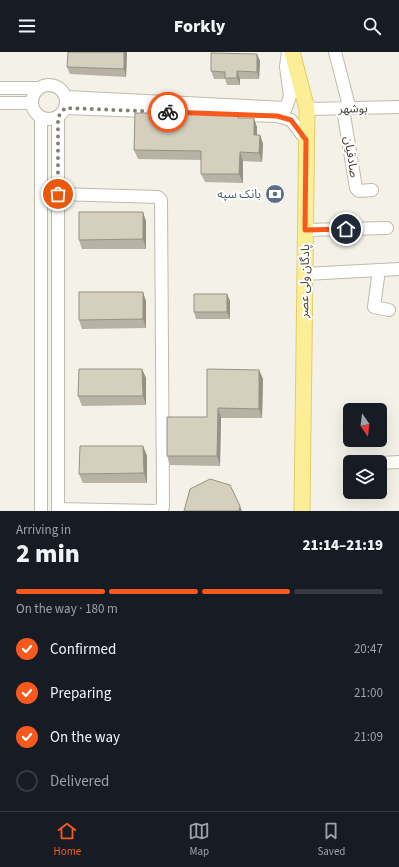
<!DOCTYPE html>
<meta charset="utf-8">
<style>
:root{--surface:#171b24;--page:#242831;--text:#f1f3f6;--muted:#9ea1a6;--line:#363941;--accent:#f7581b}
body{margin:0;font-family:"Source Sans 3","Noto Sans Arabic",sans-serif;background:var(--page);color:var(--text);height:100vh;display:flex;flex-direction:column;font-size:15px;white-space:nowrap}
*{box-sizing:border-box;margin:0}
p{font-size:13px;color:var(--muted)}
.icon{flex:none;width:22px;height:22px;fill:none;stroke:currentColor;stroke-width:2;stroke-linecap:round;stroke-linejoin:round}
.map{position:relative;height:459px;overflow:hidden}
.details{display:flex;flex-direction:column;background:var(--surface);flex:1}
.details>*{flex:none}
.needle{width:26px;rotate:166deg}
.buttons{position:absolute;left:343px;top:351px;display:grid;gap:8px}
.buttons a{display:grid;place-items:center;width:44px;height:44px;border-radius:6px;background:var(--surface);box-shadow:0 4px 16px #0002;font-size:20px}
.pin{position:absolute;display:grid;place-items:center;width:34px;height:34px;color:#fff;margin:-17px;border:2px solid #fff;border-radius:50%;box-shadow:0 1px 4px #0007}
.courier{position:absolute;display:grid;place-items:center;width:40px;height:40px;margin:-20px;border:3px solid #f7581b;border-radius:50%;background:#fff;color:#222;box-shadow:0 1px 5px #0007}
.head em{font-style:normal;font-weight:800}
.head div{display:flex;flex-direction:column-reverse}
.head{display:flex;align-items:center;justify-content:space-between;height:68px;padding:0 16px}
h1{font-size:26px;font-weight:800;line-height:30px}
.bar{display:grid;grid-template-columns:repeat(4,1fr);gap:6px 4px;align-content:center;height:48px;padding:0 16px}
.bar i{height:5px;border-radius:3px;background:var(--line)}
.bar .current{background:var(--accent)}
.bar p{grid-column:span 4}
ol{padding:0 16px;list-style:none}
li{display:flex;align-items:center;gap:12px;height:44px}
li p{margin-inline-start:auto}
li .icon{padding:4px;border-radius:50%;background:var(--accent);color:#fff;stroke-width:4}
li:last-child{color:var(--muted)}
li i{width:22px;height:22px;border:2px solid var(--line);border-radius:50%}
header{display:flex;justify-content:space-between;align-items:center;height:52px;padding:0 16px;background:var(--surface);font-size:18px;font-weight:800}
.tabs{display:flex;justify-content:space-around;align-items:center;height:56px;border-top:1px solid var(--line);background:var(--surface);font-size:11px;color:var(--muted)}
.tabs a{display:grid;justify-items:center;gap:2px}
.tabs .current{color:var(--accent)}
.map>svg:first-child{display:block}
.lines{fill:none;stroke-linecap:round;stroke-linejoin:round}
.minor-casing{stroke:#bfbbaa;stroke-width:14}
.major-casing{stroke:#e2cd67;stroke-width:17}
.minor{stroke:#fff;stroke-width:12}
.major{stroke:#fded97;stroke-width:15}
.wall{fill:#b7b2a3}
.shaded-wall{fill:#959184}
.building{fill:#d5cfbd;stroke:#959184}
.done{stroke:#848074;stroke-width:4;stroke-dasharray:0 7.2}
.route{stroke:#f7581b;stroke-width:5}
.labels{text-anchor:middle;dominant-baseline:central;stroke-width:4;stroke-linejoin:round;paint-order:stroke}
.street-label{font-size:12px;fill:#474336;stroke:#fff}
.service-label{font-size:12px;fill:#4e5e75;stroke:#fff;text-anchor:end}
</style>
<header><svg class="icon" aria-label="menu" viewBox="0 0 24 24"><path d="M4 6h16M4 12h16M4 18h16"/></svg>Forkly<svg class="icon" aria-label="search" viewBox="0 0 24 24"><circle cx="10" cy="10" r="6"/><path d="M15 15l6 6"/></svg></header>
<div class="map">
<svg width="399" height="459" viewBox="0 0 399 459">
<rect width="100%" height="100%" fill="#f4f2e8"/>
<g class="lines">
<defs>
<path id="minor" d="M335 0 348 50
M32 50a17 17 0 1 1 34 0a17 17 0 1 1-34 0Z
M0 36H39
M66 45 286 56 290 44 286 15 288 0
M0 51H32
M65 56 277 64 291 68 306 88
M307 57 399 55
M343 57 356 136 359 139 372 138
M41 65V459
M58 65V459
M58 142 158 145 161 148 163 455 160 458 155 459 58 457
M305 178 387 176
M379 218 374 255 389 258
M305 222 399 217
M380 411 399 410"/>
<path id="major" d="M292 0 307 57 302 459"/>
</defs>
<use href="#minor" class="minor-casing"/>
<use href="#major" class="major-casing"/>
<use href="#minor" class="minor"/>
<use href="#major" class="major"/>
</g>
<path class="wall" d="M68 0H127L126 25 70 22 67 15Z
M257 2 260 9 259 27H240V33H227L225 27H214L211 19Z
M238 61 239 66 257 75V83H260L263 92 262 110 243 109V131L205 130 201 122V108L138 107 134 98Z
M146 169V197H82L79 188Z
M227 242 230 249V267H196L194 260Z
M146 249V276L82 277 79 268Z
M142 317 146 326V353L82 354 78 344Z
M259 318 263 327 262 366H221L220 414 170 413 167 404 207 365Z
M143 394 147 404V431H83L79 422Z"/>
<path class="shaded-wall" d="M124 0H127V1L126 25 124 17Z
M257 2 260 9 259 27 257 20Z
M237 19 240 27V33L237 26Z
M254 66 257 75V92L254 83Z
M260 83 263 92 262 110 259 101Z
M240 100 243 109V131L239 122Z
M143 160 146 169V197L143 187Z
M143 240 146 249V276L143 267Z
M227 242 230 249V267L227 260Z
M142 317 146 326V353L143 344Z
M259 318 263 327 262 366 259 357Z
M218 356 221 366 220 414 217 404Z
M143 394 147 404V431L144 421Z
M240 454 242 459H239Z"/>
<path class="building" d="M68 0H124V17L67 15Z
M211 1 257 2V20L237 19V26H225V20L211 19Z
M135 61H238V66H254V83H260L259 101 240 100 239 122H201V99L134 98Z
M79 160H143V187L79 188Z
M79 240H143V267L79 268Z
M194 242H227V260H194Z
M79 317H142L143 344H78Z
M207 317 259 318V357L218 356 217 404H167V365H207Z
M80 394H143L144 421 79 422Z
M210 427 230 433 240 454 239 459H184L190 437Z"/>
<g class="lines">
<path class="done" d="M58 142V65L65 56 168 60"/>
<path class="route" d="M168 60 277 64 291 68 306 88 305 178 346 177"/>
</g>
<defs>
<symbol id="bank-disc" viewBox="-11 -11 22 22"><circle r="9.5" fill="#5c6f8a" stroke="#fff"/><path d="M-6-4H6V4H-6ZM0-2.3a2.3 2.3 0 1 0 0 4.6a2.3 2.3 0 1 0 0-4.6Z" fill="#fff"/></symbol>
</defs>
<g fill-rule="evenodd">
<use href="#bank-disc" x="264" y="131" width="22" height="22"/>
</g>
<g class="labels">
<g class="street-label">
<text transform="translate(353 57) rotate(-1)">بوشهر</text>
<text transform="translate(351 105) rotate(81)">صادقیان</text>
<text transform="translate(305 229) rotate(-89)">پادگان ولی عصر</text>
</g>
<g class="service-label">
<text x="261" y="142">بانک سپه</text>
</g>
</g>
</svg>
<div class="buttons">
<a><svg class="needle" viewBox="-14 -14 28 28"><path d="M0-13l5 13h-10z" fill="#e53935"/><path d="M0 13l5-13h-10z" fill="#9ea1a6"/></svg></a>
<a><svg class="icon" aria-label="layers" viewBox="0 0 24 24"><path d="M12 4l9 5-9 5-9-5zM3 14l9 5 9-5"/></svg></a>
</div>
<div class="pin" style="left:58px;top:142px;background:#ea580c"><svg class="icon" aria-label="bag" viewBox="0 0 24 24"><path d="M5 8h14l-1 12H6zM9 8a3 3 0 0 1 6 0"/></svg></div>
<div class="pin" style="left:346px;top:177px;background:#1f2937"><svg class="icon" aria-label="home" viewBox="0 0 24 24"><path d="M3 11l9-7 9 7M6 9v11h12V9"/></svg></div>
<div class="courier" style="left:168px;top:60px"><svg class="icon" aria-label="bike" viewBox="0 0 24 24"><circle cx="6" cy="16" r="4"/><circle cx="18" cy="16" r="4"/><path d="M6 16l4-8h5l3 8M10 8l3 8H6M13 5h3"/></svg></div>
</div>
<section class="details">
<div class="head"><div><h1>2 min</h1><p>Arriving in</p></div><em>21:14–21:19</em></div>
<div class="bar"><i class="current"></i><i class="current"></i><i class="current"></i><i></i><p>On the way · 180 m</p></div>
<ol>
<li><svg class="icon" aria-label="check" viewBox="0 0 24 24"><path d="M5 12l5 5 9-10"/></svg>Confirmed<p>20:47</p></li>
<li><svg class="icon" aria-label="check" viewBox="0 0 24 24"><path d="M5 12l5 5 9-10"/></svg>Preparing<p>21:00</p></li>
<li><svg class="icon" aria-label="check" viewBox="0 0 24 24"><path d="M5 12l5 5 9-10"/></svg>On the way<p>21:09</p></li>
<li><i></i>Delivered</li>
</ol>
</section>
<nav class="tabs">
<a class="current"><svg class="icon" aria-label="home" viewBox="0 0 24 24"><path d="M3 11l9-7 9 7M6 9v11h12V9"/></svg>Home</a>
<a><svg class="icon" aria-label="map" viewBox="0 0 24 24"><path d="M3 6l6-2 6 2 6-2v14l-6 2-6-2-6 2zM9 4v14M15 6v14"/></svg>Map</a>
<a><svg class="icon" aria-label="saved" viewBox="0 0 24 24"><path d="M7 4h10v16l-5-4-5 4z"/></svg>Saved</a>
</nav>
